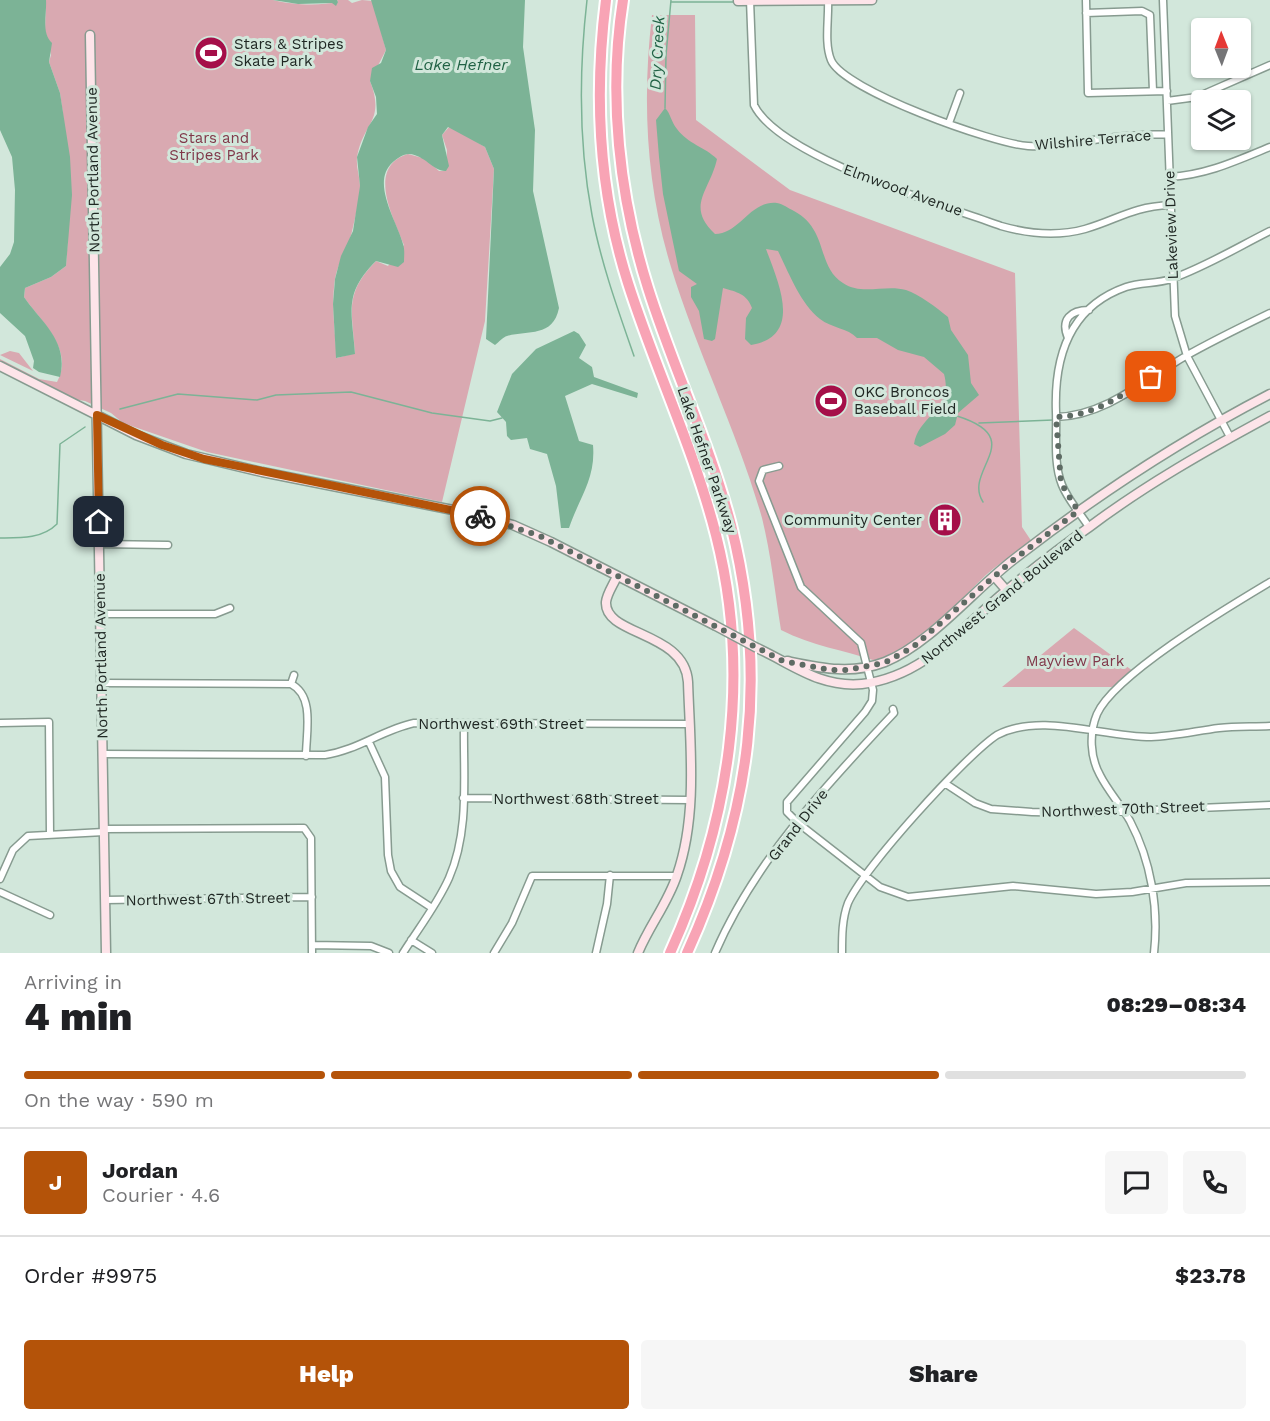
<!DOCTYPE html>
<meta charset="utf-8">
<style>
:root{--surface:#fff;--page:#f6f6f6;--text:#202124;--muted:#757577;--line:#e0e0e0;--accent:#b45309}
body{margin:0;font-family:"Work Sans",sans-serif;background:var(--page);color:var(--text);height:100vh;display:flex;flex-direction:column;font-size:22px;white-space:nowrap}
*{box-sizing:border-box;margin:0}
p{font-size:20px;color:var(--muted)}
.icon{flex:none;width:33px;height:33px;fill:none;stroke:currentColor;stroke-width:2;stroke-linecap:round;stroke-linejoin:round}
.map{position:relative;height:953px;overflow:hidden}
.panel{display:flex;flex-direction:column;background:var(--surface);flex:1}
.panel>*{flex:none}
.needle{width:39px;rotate:359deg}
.buttons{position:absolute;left:1191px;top:18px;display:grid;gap:12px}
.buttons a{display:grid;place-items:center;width:60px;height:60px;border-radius:6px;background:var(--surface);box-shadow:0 2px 4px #0004;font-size:30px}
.pin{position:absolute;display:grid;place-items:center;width:51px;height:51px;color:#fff;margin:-26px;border-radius:12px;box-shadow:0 3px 9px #0006}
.courier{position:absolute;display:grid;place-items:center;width:60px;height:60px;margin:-30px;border:4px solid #b45309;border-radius:50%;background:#fff;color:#222;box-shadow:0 2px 8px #0007}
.head em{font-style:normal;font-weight:800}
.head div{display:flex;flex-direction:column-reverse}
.head{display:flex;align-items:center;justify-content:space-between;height:102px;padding:0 24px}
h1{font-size:39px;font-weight:800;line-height:45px}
.bar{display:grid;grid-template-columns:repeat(4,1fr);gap:9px 6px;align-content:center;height:72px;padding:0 24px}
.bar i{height:8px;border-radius:4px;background:var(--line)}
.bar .active{background:var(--accent)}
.bar p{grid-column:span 4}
.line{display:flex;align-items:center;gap:15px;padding:0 24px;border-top:2px solid var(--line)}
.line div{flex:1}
.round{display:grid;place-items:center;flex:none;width:63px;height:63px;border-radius:6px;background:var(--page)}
.action{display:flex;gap:12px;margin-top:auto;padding:12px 24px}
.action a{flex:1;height:69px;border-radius:6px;background:var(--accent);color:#fff;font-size:24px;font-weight:800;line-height:69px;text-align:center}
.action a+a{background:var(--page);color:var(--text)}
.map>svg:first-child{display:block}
.green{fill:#d9a9b1}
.water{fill:#7cb396}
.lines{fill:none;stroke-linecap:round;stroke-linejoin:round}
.stream{stroke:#7cb396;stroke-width:1.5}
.street-casing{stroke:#879b90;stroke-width:9}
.secondary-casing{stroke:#879b90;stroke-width:11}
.highway-casing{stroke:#fff;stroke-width:14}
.street{stroke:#fff;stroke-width:6}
.secondary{stroke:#fde4e9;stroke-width:8}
.highway{stroke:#f8a4b5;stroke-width:10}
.secondary-bridge-casing{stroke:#879b90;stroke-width:11;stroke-linecap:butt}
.secondary-bridge{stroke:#fde4e9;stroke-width:8}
.done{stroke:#5e6b64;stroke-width:6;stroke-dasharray:0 10.8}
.route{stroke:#b45309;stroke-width:8}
.labels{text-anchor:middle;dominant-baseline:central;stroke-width:6;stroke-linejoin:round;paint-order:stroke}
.poi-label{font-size:15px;fill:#202824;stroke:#d2e7db;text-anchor:start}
.park-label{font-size:15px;fill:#803749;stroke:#d2e7db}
.street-label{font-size:15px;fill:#202824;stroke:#d2e7db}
.water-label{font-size:16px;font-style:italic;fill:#216245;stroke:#d2e7db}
</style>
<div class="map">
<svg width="1270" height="953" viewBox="0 0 1270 953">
<rect width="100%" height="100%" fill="#d2e7db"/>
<path class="green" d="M46 0H273C292 5 319 6 338 2L337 0H348L352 3 362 0 373 1 386 50 370 81C386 122 362 123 357 158 356 168 360 177 360 186 360 199 356 214 353 227 350 245 338 261 335 279 331 305 335 332 337 358L355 353C352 310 344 294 376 261L388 266 404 245C393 217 366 167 408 154L426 159 439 171H446L447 150 442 135 450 126 485 147 494 169 485 321 442 502 207 452 123 423 111 413 85 401 73 399 0 362V359L39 379 57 382C75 349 40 321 24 297L25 288 51 277 66 266 68 236 63 114 60 93 49 62 51 55 45 30Z
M652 15H695L696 120 790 190 1015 273 1022 527 1032 542C1017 553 1000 562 986 575 958 602 914 651 876 661 844 650 812 646 781 630 775 593 771 554 762 518 738 433 697 352 671 267 646 185 642 100 652 15Z
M10 351 19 353 33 371 0 355Z
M1074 628 1133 671 1112 687H1002Z"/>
<path class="water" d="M0 0H46C47 14 41 33 52 43L49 62 60 93 70 157 72 195 66 266 51 277 25 288 24 297C41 322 69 341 60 377L39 372 33 368 34 361 25 336 0 313V267L10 254 14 242 15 190 12 157 0 130Z
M273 0H337L338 2 336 6 332 3 298 4Z
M371 0H525L523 47 535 130 533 191 559 308C553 338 527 330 507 336 503 337 499 342 495 345L486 339 494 169 485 147 448 127 442 135 449 166 446 171C434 172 425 155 409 154 403 154 398 158 393 162 370 182 397 221 403 244 405 250 404 256 404 262L398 267 376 261C343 294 352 311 355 354L336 358 333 304 335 279 341 256 353 231 360 186 357 157 368 127 377 114 376 97 370 81 372 68 381 63 386 50Z
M665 108C671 114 671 122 677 129 688 144 705 147 717 159 710 191 685 206 715 234 740 234 750 200 777 203 783 204 788 208 794 211 829 230 816 266 843 283 862 296 885 284 906 290 919 294 937 308 948 317L951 330 968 355 971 383 979 395 958 413 955 425 945 434 920 447 914 444C919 414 954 411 944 374L924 357 898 350 877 338H857C848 328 831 328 820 319 800 303 789 273 778 251L766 249C778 282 804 336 751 345L745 339 746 318 752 308C747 294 737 292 723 288L715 339 712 341 704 339 699 311 691 297V287L697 284 679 271 663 194 659 157 656 120Z
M574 331 579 334 586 345 579 358 592 367 594 377 638 393 637 398 592 384 565 396 579 441 593 445C596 479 579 498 569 528H561L556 486 547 454 530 449 527 438 511 440 507 436 506 422 497 412 512 374 536 349Z"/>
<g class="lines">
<path class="stream" d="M587 0C579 70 579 146 592 215 601 263 618 310 634 356
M671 2H734
M665 108 666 55 671 0
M120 409 178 394 257 400 276 395 351 392 432 413 490 421 502 418
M957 416C1030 439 962 470 983 502
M979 423 1053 420
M0 538C20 538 42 539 57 524L60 444 85 427"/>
<defs>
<path id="street" d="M750 0 754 105C780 158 944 205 1001 226 1029 234 1056 237 1085 229 1119 219 1131 207 1170 205
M828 0C829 18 824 43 831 60 843 90 994 144 1028 146 1055 148 1082 141 1109 138 1129 135 1148 135 1168 134
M1086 0 1088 93 1167 91
M1163 0 1175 316 1187 356 1230 437
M1086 13 1142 11 1150 15 1153 91
M1167 101 1197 97 1270 65
M949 123 960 93
M1169 177C1206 175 1236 161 1270 147
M1068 338C1060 319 1071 310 1089 310
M1056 417C1104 416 1144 381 1184 357 1212 341 1241 327 1270 313
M779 466 763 470 759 481 801 587 861 643 873 690 872 701 865 712 787 802V812L798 823 880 887 908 897 1013 886 1096 894 1132 892 1186 883 1270 882
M1089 527C1080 513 1068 500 1062 485 1053 463 1057 435 1056 412 1054 358 1069 307 1126 287 1141 282 1157 284 1171 279 1205 267 1238 247 1270 231
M99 544 168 545
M100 614H215L230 608
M101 683 291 684 294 675
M291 684C315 696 306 733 306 756
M0 723 49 722 50 834
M369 742 385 777 388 855 391 871 400 887 432 908
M102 754 325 755C358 750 382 730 414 723L689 724
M946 784 975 803 991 809 1032 812 1080 813 1270 805
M463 798 690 800
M104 829 304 828 311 838 312 953
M0 879 13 850 28 836 104 832
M0 892 50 915
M105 900 312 897
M411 940 432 953
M312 945 371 946 389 953
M403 953C418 929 437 905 449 878 470 830 463 775 464 723
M494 953 512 923 532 876H677
M596 953 607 904 610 875
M715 953C754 862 827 784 894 713L893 709
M842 953C842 936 842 919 848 903 863 869 965 756 997 735 1041 712 1102 737 1151 737 1174 736 1196 731 1219 728 1236 726 1253 727 1270 726
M1154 953C1159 908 1151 861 1130 821 1121 805 1108 791 1100 775 1090 757 1089 733 1097 714 1115 674 1230 606 1270 582"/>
<path id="secondary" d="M738 1 872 0
M90 35 106 953
M0 366 136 435 186 454 262 472 473 514 513 525 551 542 714 625
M617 576C614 584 607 593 606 602 604 636 685 631 688 682 690 744 698 815 677 875 668 903 649 926 638 953
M994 576 1007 591
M757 648C792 664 820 688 862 684 922 677 958 632 1001 595 1029 572 1058 549 1088 528 1145 485 1207 450 1270 416
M787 661C821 668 851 675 885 662 930 644 974 590 1013 560 1094 497 1179 441 1270 394"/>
<path id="highway" d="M606 0C594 95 599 192 628 283 655 368 694 449 716 535 752 677 730 821 670 953
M623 0C608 95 619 196 648 288 673 368 710 444 731 525 769 677 751 812 687 953"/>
</defs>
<use href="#street" class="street-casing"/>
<use href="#secondary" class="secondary-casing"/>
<use href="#highway" class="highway-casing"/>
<use href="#street" class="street"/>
<use href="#secondary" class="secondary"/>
<use href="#highway" class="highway"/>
<defs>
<path id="secondary-bridge" d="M714 625 757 648"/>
</defs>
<use href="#secondary-bridge" class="secondary-bridge-casing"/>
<use href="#secondary-bridge" class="secondary-bridge"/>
</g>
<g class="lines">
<path class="done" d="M480 516 540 536 783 661 830 670H846L884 663 913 647 1012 561 1078 511 1061 483 1056 417C1094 416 1120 396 1151 377"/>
<path class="route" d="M99 522 97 415 162 445 204 459 480 516"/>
</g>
<defs>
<symbol id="stadium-disc" viewBox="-11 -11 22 22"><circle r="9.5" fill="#a50f49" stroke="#d2e7db"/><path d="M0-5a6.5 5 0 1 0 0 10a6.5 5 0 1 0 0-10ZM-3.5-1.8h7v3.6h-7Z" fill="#fff"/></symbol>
<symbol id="building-disc" viewBox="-11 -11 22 22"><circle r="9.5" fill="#a50f49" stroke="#d2e7db"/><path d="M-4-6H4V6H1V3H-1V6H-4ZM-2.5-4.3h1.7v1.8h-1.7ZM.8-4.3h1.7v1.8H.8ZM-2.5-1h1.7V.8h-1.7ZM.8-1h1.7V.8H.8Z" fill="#fff"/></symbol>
</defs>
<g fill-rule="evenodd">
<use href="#stadium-disc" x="192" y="34" width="38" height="38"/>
<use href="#stadium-disc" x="812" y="382" width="38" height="38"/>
<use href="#building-disc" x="926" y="501" width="38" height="38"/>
</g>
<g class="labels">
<g class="poi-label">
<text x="234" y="44">Stars &amp; Stripes<tspan x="234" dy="17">Skate Park</tspan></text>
<text x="854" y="392">OKC Broncos<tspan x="854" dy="17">Baseball Field</tspan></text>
<text x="922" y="520" text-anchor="end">Community Center</text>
</g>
<g class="park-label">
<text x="214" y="138">Stars and<tspan x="214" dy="17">Stripes Park</tspan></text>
<text x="1075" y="661">Mayview Park</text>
</g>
<g class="street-label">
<text transform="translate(1093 140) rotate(-5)">Wilshire Terrace</text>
<text transform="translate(93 170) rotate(-91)">North Portland Avenue</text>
<text transform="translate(903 190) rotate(20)">Elmwood Avenue</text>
<text transform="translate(1171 225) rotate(-92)">Lakeview Drive</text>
<text transform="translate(707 460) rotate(71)">Lake Hefner Parkway</text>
<text transform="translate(1002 597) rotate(-39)">Northwest Grand Boulevard</text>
<text transform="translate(101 656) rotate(-91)">North Portland Avenue</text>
<text x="501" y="724">Northwest 69th Street</text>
<text x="576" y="799">Northwest 68th Street</text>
<text transform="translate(1123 809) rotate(-2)">Northwest 70th Street</text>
<text transform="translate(798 825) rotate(-52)">Grand Drive</text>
<text transform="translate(208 899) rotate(-1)">Northwest 67th Street</text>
</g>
<g class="water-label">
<text transform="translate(657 53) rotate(-87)">Dry Creek</text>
<text x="461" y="64">Lake Hefner</text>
</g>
</g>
</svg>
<div class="buttons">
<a><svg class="needle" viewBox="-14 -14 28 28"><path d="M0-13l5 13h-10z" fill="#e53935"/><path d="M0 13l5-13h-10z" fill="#757577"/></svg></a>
<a><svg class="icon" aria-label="layers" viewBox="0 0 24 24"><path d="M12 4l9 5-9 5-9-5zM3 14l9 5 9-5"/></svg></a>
</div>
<div class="pin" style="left:1151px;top:377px;background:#ea580c"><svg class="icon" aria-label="bag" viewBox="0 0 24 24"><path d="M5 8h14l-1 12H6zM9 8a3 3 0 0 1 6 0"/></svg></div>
<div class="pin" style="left:99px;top:522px;background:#1f2937"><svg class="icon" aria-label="home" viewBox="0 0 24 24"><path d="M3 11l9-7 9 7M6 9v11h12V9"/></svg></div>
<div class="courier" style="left:480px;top:516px"><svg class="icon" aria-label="bike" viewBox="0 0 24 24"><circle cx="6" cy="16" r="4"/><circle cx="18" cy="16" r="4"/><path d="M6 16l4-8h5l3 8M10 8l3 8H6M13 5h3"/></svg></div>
</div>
<section class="panel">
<div class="head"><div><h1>4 min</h1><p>Arriving in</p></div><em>08:29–08:34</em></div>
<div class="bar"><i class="active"></i><i class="active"></i><i class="active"></i><i></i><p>On the way · 590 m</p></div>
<div class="line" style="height:108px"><b class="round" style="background:var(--accent);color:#fff">J</b><div><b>Jordan</b><p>Courier · 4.6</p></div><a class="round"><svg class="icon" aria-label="chat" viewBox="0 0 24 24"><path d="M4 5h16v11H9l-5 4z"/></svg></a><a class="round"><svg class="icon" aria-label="phone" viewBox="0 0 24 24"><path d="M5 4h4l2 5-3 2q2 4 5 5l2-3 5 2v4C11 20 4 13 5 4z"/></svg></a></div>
<div class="line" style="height:78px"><div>Order #9975</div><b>$23.78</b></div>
<div class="action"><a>Help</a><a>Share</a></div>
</section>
